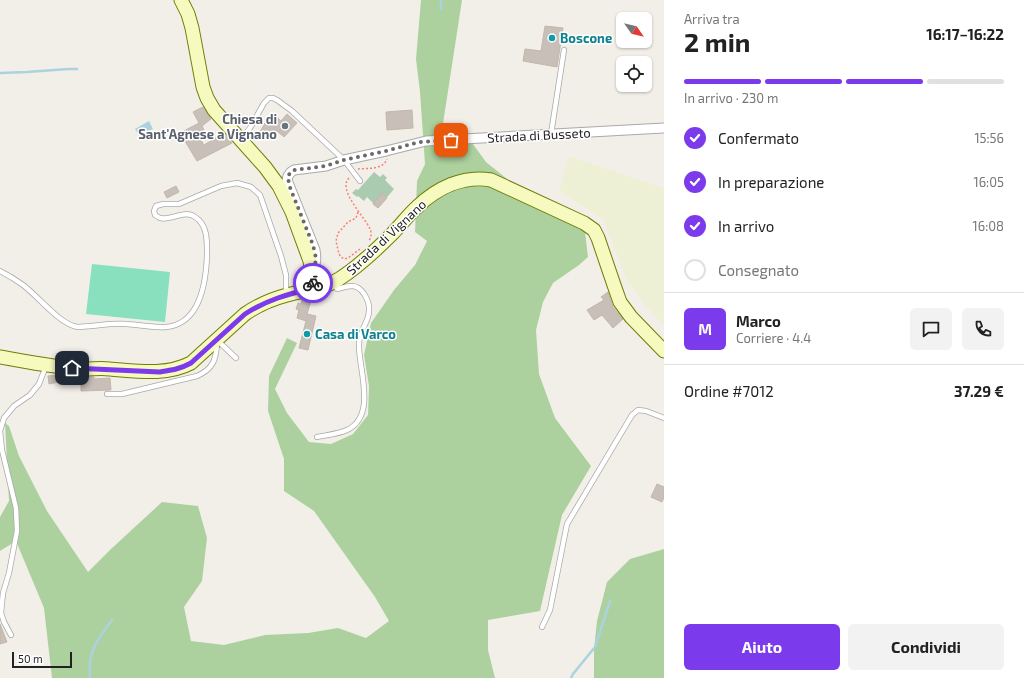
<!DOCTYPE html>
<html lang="it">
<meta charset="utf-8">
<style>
:root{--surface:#fff;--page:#f2f2f2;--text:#222;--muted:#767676;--line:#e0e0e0;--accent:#7c3aed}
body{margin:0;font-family:"Exo 2",sans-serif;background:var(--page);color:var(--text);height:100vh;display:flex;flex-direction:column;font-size:15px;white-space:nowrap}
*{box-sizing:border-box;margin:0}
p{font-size:13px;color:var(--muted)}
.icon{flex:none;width:22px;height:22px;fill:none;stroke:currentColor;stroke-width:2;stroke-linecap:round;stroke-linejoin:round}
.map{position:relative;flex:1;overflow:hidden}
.panel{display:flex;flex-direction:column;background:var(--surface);width:360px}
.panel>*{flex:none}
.needle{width:26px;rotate:124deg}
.tools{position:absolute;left:616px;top:12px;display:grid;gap:8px}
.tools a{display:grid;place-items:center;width:36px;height:36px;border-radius:6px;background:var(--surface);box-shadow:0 1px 3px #0004;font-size:20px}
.scale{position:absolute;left:12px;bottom:10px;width:60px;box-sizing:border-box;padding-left:4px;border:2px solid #222;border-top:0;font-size:11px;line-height:14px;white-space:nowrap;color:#222;-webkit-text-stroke:3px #fff;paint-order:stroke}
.pin{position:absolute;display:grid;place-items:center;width:34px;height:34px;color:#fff;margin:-17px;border-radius:8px;box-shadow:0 2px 6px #0006}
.courier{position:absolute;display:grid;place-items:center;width:40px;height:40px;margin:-20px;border:3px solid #7c3aed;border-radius:50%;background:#fff;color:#222;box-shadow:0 1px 5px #0007}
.head em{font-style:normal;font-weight:700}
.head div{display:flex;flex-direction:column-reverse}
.head{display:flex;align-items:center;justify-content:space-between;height:68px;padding:0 20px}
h1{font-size:26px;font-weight:700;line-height:30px}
.bar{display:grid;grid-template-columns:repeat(4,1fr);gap:6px 4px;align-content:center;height:48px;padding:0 20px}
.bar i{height:5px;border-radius:3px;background:var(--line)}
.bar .on{background:var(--accent)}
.bar p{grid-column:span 4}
.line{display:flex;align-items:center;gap:10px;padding:0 20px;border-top:1px solid var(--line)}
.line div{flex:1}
.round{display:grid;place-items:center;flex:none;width:42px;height:42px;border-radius:6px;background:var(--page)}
ol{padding:0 20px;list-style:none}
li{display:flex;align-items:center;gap:12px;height:44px}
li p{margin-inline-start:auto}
li .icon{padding:4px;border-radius:50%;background:var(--accent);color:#fff;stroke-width:4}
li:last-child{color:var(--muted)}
li i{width:22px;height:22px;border:2px solid var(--line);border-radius:50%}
.cta{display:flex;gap:8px;margin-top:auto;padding:8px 20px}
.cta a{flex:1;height:46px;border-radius:6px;background:var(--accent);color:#fff;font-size:16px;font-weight:700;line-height:46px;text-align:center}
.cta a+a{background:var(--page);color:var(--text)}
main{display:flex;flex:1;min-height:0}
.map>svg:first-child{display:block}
.farmland{fill:#eef0d5}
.forest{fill:#add19e}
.cemetery{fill:#aacbaf}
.pitch{fill:#88e0be}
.water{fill:#aad3df}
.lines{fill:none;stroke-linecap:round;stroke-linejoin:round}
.stream{stroke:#aad3df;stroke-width:2.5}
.building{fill:#c7bfb8;stroke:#c4b6ab}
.lane-casing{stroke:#a9a9a9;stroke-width:6}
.street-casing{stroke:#a9a9a9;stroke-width:11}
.secondary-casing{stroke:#707d05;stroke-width:15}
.path{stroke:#fa8072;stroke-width:1.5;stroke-dasharray:2 2;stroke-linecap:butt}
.lane{stroke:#fff;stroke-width:4.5}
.street{stroke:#fff;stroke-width:9}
.secondary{stroke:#f7fabf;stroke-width:13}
.done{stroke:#6b6a68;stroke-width:4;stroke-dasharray:0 7.2}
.route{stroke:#7c3aed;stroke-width:5}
.culture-dot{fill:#0f9aa8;stroke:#fff;stroke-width:1.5}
.worship-dot{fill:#6b7280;stroke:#fff;stroke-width:1.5}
.labels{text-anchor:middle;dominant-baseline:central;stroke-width:3;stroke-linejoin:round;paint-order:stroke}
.culture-label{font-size:13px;font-weight:bold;fill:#0d838f;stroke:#fff;text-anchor:start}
.worship-label{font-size:13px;font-weight:bold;fill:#5b616d;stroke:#fff;text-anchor:end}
.street-label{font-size:13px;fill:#222;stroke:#fff}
</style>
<main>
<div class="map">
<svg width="664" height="678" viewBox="0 0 664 678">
<rect width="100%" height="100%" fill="#f2efe9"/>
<path class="farmland" d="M569 156 664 188V325L651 312 627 281 603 219 559 191Z"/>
<path class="forest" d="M421 0H462L442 130 462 129 486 162 546 210 585 232 588 257 579 265 553 283 543 302 536 330 539 374 555 418 591 466 562 515 540 611 488 620V650L495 678H52L44 608 16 541 0 551V517L9 501 5 423 9 426 19 456 47 511 88 572 111 549 162 502 198 506 207 538 202 581 184 607 191 641 224 645 265 635 308 633 338 628 366 638 389 621 375 597 314 511 284 491V459L268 411 269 376 287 338 297 343 275 389 287 413 309 442 331 444 353 434 368 415 369 386 364 355 371 323 394 290 415 265 427 241 415 232 417 181 425 164 420 92 416 59Z
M664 549V678H594V650L597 621 607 582 630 559Z"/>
<path class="cemetery" d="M374 172 380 177 383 174 387 178 385 180 394 189 378 208 367 197 364 201 358 196 357 197 352 193 356 189 358 190Z"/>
<path class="pitch" d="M92 264 170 272 165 322 86 314Z"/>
<path class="water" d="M149 121 153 129 139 136 135 129Z"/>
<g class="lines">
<path class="stream" d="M441 9V0
M0 73 27 72 68 69H77
M90 678C89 670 90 657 93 650 97 639 105 629 112 620
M571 678 573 674 595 647 610 601"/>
</g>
<path class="building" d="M545 26 563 28 557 67 523 61 525 49 541 51Z
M203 107 211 119 202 126 204 130 197 134 204 145 224 133 232 143 197 161 180 133 199 123 193 112Z
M412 110 413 128 387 130 386 112Z
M274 114 281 121 287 114 297 123 284 137 277 131 269 139 260 132 265 123Z
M176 186 179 192 167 198 164 192Z
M382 193 387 198 378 208 373 204Z
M608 292 613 307 623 319 613 328 602 315 594 320 587 310 604 300 601 297Z
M304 299 311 301 307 314 316 316 308 350 299 348 306 321 297 318 299 310 296 309 298 303 301 304 302 300Z
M59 375H63V381L49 384 48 376Z
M81 377H94V379L110 378 111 390 81 391Z
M657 484 664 487V497L662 502 651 497Z
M0 624 7 642 0 644Z"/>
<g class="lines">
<defs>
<path id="lane" d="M551 134 564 50
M242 138 250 128 264 103 269 98H273L277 100 292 111 344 160 360 181
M0 271C8 275 16 280 23 285 38 296 60 325 78 327 82 327 87 326 91 326 102 325 115 323 127 324 139 325 155 328 166 327 200 324 206 283 207 255 207 242 208 225 195 217 185 209 171 221 160 218 158 217 156 216 155 215L154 211 156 206 163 204H179L221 186 237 183 251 187 260 195 281 256 286 275V293
M218 341 236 358
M107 394H122L197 376C213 369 216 360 217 343
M317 437C326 435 339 434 347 430 377 416 359 370 359 346 358 332 369 322 369 311 370 301 362 286 352 286 347 286 341 288 337 289L334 284
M542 627 550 610 567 524 632 415 638 410 646 411 664 418
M11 635 4 622 1 613 3 593 9 573 17 531 16 508 2 450 0 431 4 418 14 406 30 395 39 384 46 366"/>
<path id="street" d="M312 269C317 263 316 257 315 250L287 180 288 176 291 172 294 170 326 166 344 160 386 151 426 141 664 128"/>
<path id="secondary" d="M181 0 188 14 192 28 203 87 207 98 214 110 265 167 279 186 292 212 310 261 312 273 313 288
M0 357C28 362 56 368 85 369 93 369 102 368 110 369 137 371 166 376 191 363L245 314C258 305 272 299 287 295 304 290 324 289 339 279 358 267 376 250 392 234 401 225 408 215 417 207 437 188 463 175 491 180L584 223 594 230 598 238 614 285 620 302 631 317 664 351"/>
</defs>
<use href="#lane" class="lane-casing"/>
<use href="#street" class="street-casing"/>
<use href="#secondary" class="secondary-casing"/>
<path class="path" d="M358 169C368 168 383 170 387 159
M349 178C337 190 365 217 370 229 372 233 371 237 369 241
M358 212 356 218 348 222 338 233 336 241 339 254 341 257 344 259 348 258 360 249"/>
<use href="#lane" class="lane"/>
<use href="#street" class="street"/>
<use href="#secondary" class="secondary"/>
</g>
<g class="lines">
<path class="done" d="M313 283 312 269 315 265 316 258 313 245 289 185 288 176 291 172 294 170 326 166 344 160 386 151 419 142 451 140"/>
<path class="route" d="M72 368 160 372C172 370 180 369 191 363L245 314C266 300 289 294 313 288V283"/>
</g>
<g class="culture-dot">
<circle cx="552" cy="38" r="4"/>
<circle cx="307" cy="334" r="4"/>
</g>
<circle class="worship-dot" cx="285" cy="126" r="4"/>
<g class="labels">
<g class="culture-label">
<text x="560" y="38">Boscone</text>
<text x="315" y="334">Casa di Varco</text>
</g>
<g class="worship-label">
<text x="277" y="119">Chiesa di<tspan x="277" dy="15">Sant'Agnese a Vignano</tspan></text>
</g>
<g class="street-label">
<text transform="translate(539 135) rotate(-3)">Strada di Busseto</text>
<text transform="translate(386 237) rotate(-43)">Strada di Vignano</text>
</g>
</g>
</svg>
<div class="tools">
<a><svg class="needle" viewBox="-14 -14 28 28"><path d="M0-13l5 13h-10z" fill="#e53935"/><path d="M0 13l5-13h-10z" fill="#767676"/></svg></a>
<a><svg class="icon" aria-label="locate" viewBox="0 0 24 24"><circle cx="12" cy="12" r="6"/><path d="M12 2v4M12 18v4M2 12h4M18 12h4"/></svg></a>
</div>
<div class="scale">50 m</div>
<div class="pin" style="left:451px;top:140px;background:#ea580c"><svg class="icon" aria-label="bag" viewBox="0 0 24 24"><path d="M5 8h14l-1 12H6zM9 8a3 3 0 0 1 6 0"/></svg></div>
<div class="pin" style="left:72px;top:368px;background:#1f2937"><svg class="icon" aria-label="home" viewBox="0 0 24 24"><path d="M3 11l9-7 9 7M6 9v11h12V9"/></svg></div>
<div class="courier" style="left:313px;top:283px"><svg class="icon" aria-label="bike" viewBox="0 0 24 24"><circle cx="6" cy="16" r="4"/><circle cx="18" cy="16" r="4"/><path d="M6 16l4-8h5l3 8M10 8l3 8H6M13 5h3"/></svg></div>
</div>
<section class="panel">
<div class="head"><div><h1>2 min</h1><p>Arriva tra</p></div><em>16:17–16:22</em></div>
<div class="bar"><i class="on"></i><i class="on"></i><i class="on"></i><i></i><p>In arrivo · 230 m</p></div>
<ol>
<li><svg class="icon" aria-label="check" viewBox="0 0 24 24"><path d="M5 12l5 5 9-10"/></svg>Confermato<p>15:56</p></li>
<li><svg class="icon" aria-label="check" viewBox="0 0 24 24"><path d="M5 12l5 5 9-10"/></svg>In preparazione<p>16:05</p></li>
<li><svg class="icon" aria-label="check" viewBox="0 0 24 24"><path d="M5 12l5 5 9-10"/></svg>In arrivo<p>16:08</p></li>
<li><i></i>Consegnato</li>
</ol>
<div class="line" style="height:72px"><b class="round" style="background:var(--accent);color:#fff">M</b><div><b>Marco</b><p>Corriere · 4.4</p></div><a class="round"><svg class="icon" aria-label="chat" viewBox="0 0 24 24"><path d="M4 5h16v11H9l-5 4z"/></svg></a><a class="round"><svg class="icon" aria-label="phone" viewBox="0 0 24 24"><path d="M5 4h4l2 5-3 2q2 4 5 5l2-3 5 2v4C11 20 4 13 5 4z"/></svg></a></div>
<div class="line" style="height:52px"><div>Ordine #7012</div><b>37.29 €</b></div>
<div class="cta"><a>Aiuto</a><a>Condividi</a></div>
</section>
</main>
